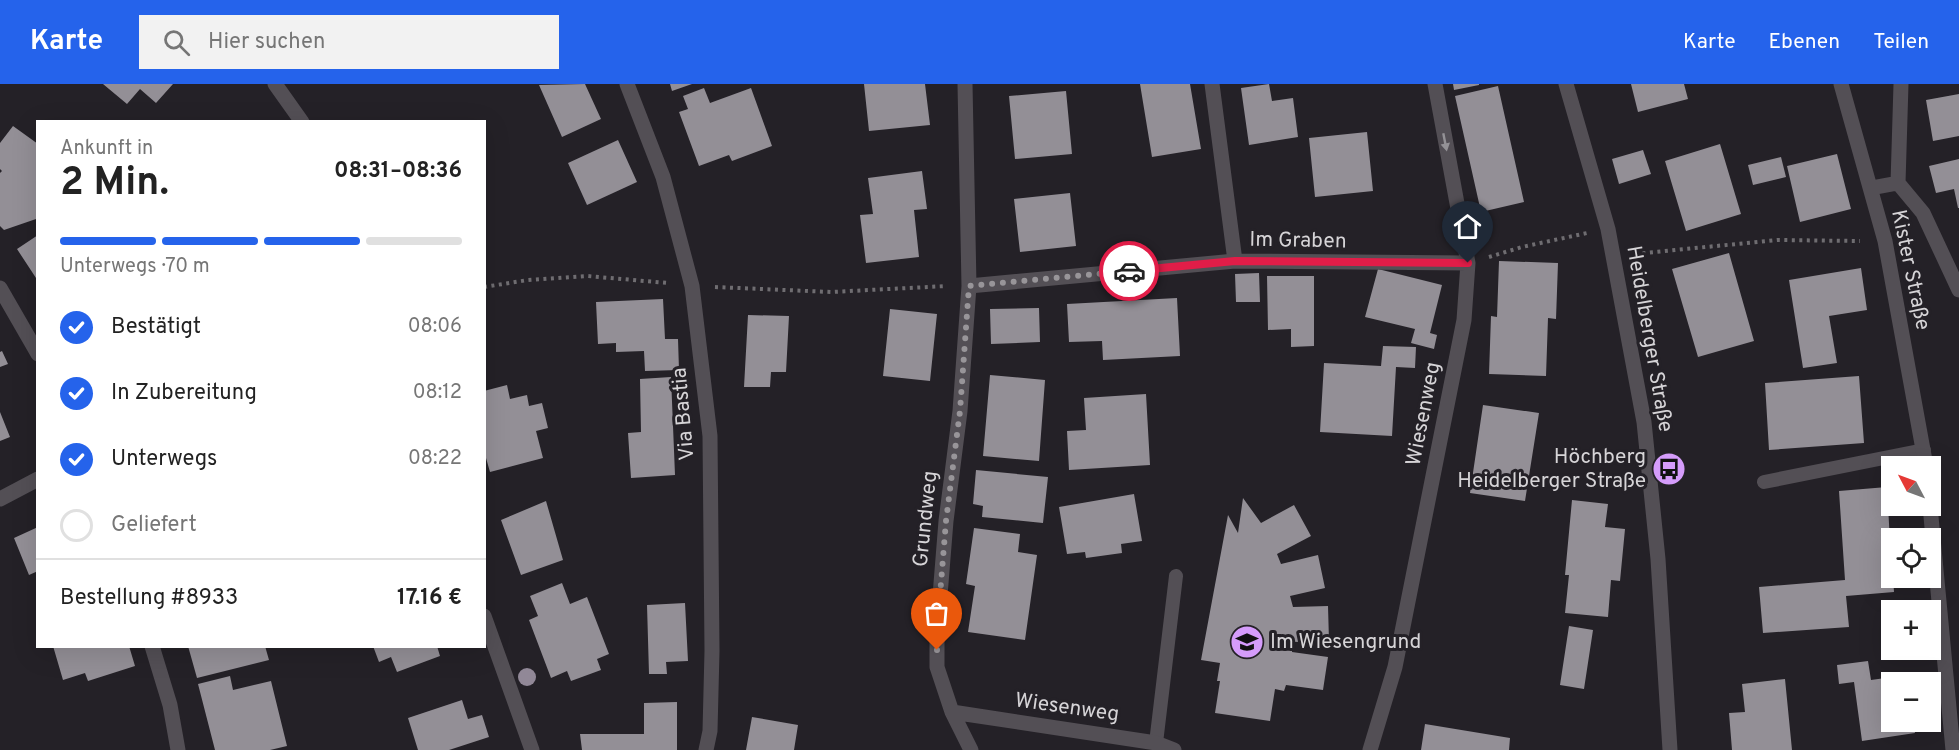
<!DOCTYPE html>
<html lang="de">
<meta charset="utf-8">
<style>
:root{--surface:#fff;--page:#f2f2f2;--text:#222;--muted:#767676;--line:#e0e0e0;--accent:#2563eb}
body{margin:0;font-family:Overpass,sans-serif;background:var(--page);color:var(--text);height:100vh;display:flex;flex-direction:column;font-size:22px;white-space:nowrap}
*{box-sizing:border-box;margin:0}
p{font-size:20px;color:var(--muted)}
.icon{flex:none;width:33px;height:33px;fill:none;stroke:currentColor;stroke-width:2;stroke-linecap:round;stroke-linejoin:round}
.map{position:relative;flex:1;overflow:hidden}
.details{position:absolute;left:36px;top:36px;width:450px;height:528px;display:flex;flex-direction:column;background:var(--surface);border-radius:0px;box-shadow:0 6px 24px #0002}
.details>*{flex:none}
.needle{width:39px;rotate:311deg}
.tools{position:absolute;left:1881px;top:372px;display:grid;gap:12px}
.tools a{display:grid;place-items:center;width:60px;height:60px;border-radius:0px;background:var(--surface);box-shadow:0 6px 24px #0002;font-size:30px}
.pin{position:absolute;display:grid;place-items:center;width:51px;height:51px;color:#fff;margin:-62px -26px;border-radius:50% 50% 50% 0;rotate:-45deg;box-shadow:0 0 6px #0007}
.pin .icon{rotate:45deg}
.courier{position:absolute;display:grid;place-items:center;width:60px;height:60px;margin:-30px;border:4px solid #e11d48;border-radius:50%;background:#fff;color:#222;box-shadow:0 2px 8px #0007}
.head em{font-style:normal;font-weight:700}
.head div{display:flex;flex-direction:column-reverse}
.head{display:flex;align-items:center;justify-content:space-between;height:102px;padding:0 24px}
h1{font-size:39px;font-weight:700;line-height:45px}
.bar{display:grid;grid-template-columns:repeat(4,1fr);gap:9px 6px;align-content:center;height:72px;padding:0 24px}
.bar i{height:8px;border-radius:4px;background:var(--line)}
.bar .selected{background:var(--accent)}
.bar p{grid-column:span 4}
.line{display:flex;align-items:center;gap:15px;padding:0 24px;border-top:2px solid var(--line)}
.line div{flex:1}
ol{padding:0 24px;list-style:none}
li{display:flex;align-items:center;gap:18px;height:66px}
li p{margin-inline-start:auto}
li .icon{padding:6px;border-radius:50%;background:var(--accent);color:#fff;stroke-width:4}
li:last-child{color:var(--muted)}
li i{width:33px;height:33px;border:3px solid var(--line);border-radius:50%}
header{display:flex;align-items:center;gap:36px;box-sizing:border-box;height:84px;padding:0 30px;background:var(--accent);color:#fff}
header strong{font-size:28px}
nav{display:flex;gap:33px;margin-inline-start:auto;font-size:21px}
.search{width:420px;height:54px;background:var(--page);display:flex;align-items:center;gap:15px;box-sizing:border-box;padding:0 21px;border-radius:0px;color:var(--muted);font-size:22px}
.map>svg:first-child{display:block}
.building{fill:#938f96}
.lines{fill:none;stroke-linecap:round;stroke-linejoin:round}
.path{stroke:#6f6d71;stroke-width:4;stroke-dasharray:3 4.5;stroke-linecap:butt}
.lane{stroke:#534f55;stroke-width:14}
.street{stroke:#534f55;stroke-width:15}
.tree{fill:#918897}
.oneway{fill:#949296}
.done{stroke:#989599;stroke-width:6;stroke-dasharray:0 10.8}
.route{stroke:#e11d48;stroke-width:8}
.labels{text-anchor:middle;dominant-baseline:central;stroke-width:6;stroke-linejoin:round;paint-order:stroke}
.street-label{font-size:21px;fill:#d6d4d7;stroke:#242127}
.poi-label{font-size:21px;fill:#d6d4d7;stroke:#242127;text-anchor:end}
</style>
<header>
<strong>Karte</strong>
<div class="search"><svg class="icon" aria-label="search" viewBox="0 0 24 24"><circle cx="10" cy="10" r="6"/><path d="M15 15l6 6"/></svg>Hier suchen</div>
<nav><a>Karte</a><a>Ebenen</a><a>Teilen</a></nav>
</header>
<div class="map">
<svg width="1959" height="666" viewBox="0 0 1959 666">
<rect width="100%" height="100%" fill="#242127"/>
<path class="building" d="M103 0H173L156 19 140 5 127 20Z
M585 0 601 35 562 53 539 1Z
M670 0H692L672 7Z
M864 0H925L930 41 869 47Z
M1140 0H1190L1201 65 1152 73Z
M1269 0 1272 17 1293 14 1298 53 1249 61 1241 4Z
M1453 0H1479V1L1454 6Z
M1631 0H1684L1688 15 1638 28Z
M1498 2 1524 118 1481 128 1455 12Z
M704 4 710 19 751 4 772 62 732 77 729 71 699 82 679 28 688 25 683 12Z
M1066 7 1072 70 1015 75 1009 12Z
M1959 10V52L1933 57 1926 16Z
M13 42 38 60V133L36 135 4 146 0 142V89L2 87 0 85V59Z
M1367 48 1373 107 1315 113 1309 54Z
M618 56 637 98 587 121 568 79Z
M1720 60 1741 130 1686 147 1665 77Z
M1643 66 1651 90 1619 100 1612 75Z
M1837 70 1851 125 1800 138 1787 82Z
M1781 73 1786 93 1753 101 1748 81Z
M1959 75V124H1958L1954 105 1936 109 1929 82Z
M922 87 927 125 914 126 919 173 866 179 860 131 873 130 868 94Z
M1070 109 1076 162 1020 168 1014 115Z
M38 151V193L36 194 17 165Z
M1729 169 1754 257 1698 273 1672 185Z
M1499 177 1558 179 1556 235 1548 234 1546 292 1489 290 1491 232 1497 233Z
M1861 184 1867 226 1829 232 1837 279 1803 284 1789 196Z
M1378 185 1442 201 1430 249 1437 251 1434 265 1411 259 1415 245 1365 233Z
M1259 189 1260 218H1236L1235 190Z
M1267 192H1314V262L1291 263V245L1268 246Z
M1177 214 1180 272 1103 276 1102 257 1069 258 1067 220Z
M663 215 665 255H678L679 286 645 287 644 267 616 268V259L598 260 596 218Z
M1039 224 1040 258 991 260 990 225Z
M890 225 937 230 930 297 883 292Z
M748 231 789 232 786 288H771L770 303H744Z
M1383 262 1416 263 1415 284 1396 283 1392 352 1320 348 1324 279 1381 282Z
M2 267 8 280 0 283V268Z
M990 291 1045 296 1039 377 983 372Z
M1859 292 1864 359 1769 366 1765 299Z
M671 293 675 391 631 394 628 349 641 348 640 295Z
M507 301 510 315 527 311 529 322 542 319 548 344 536 347 543 374 490 388 484 367V307Z
M1146 310 1150 381 1069 386 1067 347 1086 346 1084 314Z
M1483 321 1539 329 1525 417 1470 409Z
M0 328 10 353 0 357Z
M976 386 1048 393 1043 439 982 433 983 422 973 420Z
M1887 403 1892 494H1893L1894 508 1846 512 1849 543 1763 549 1759 503 1845 496 1839 407Z
M1134 410 1142 457 1121 460 1122 469 1086 474 1085 468 1067 470 1059 423Z
M1243 414 1261 439 1294 421 1311 452 1277 470 1281 480 1318 471 1325 504 1290 512 1293 523 1328 522 1329 557 1292 558V568L1328 573 1323 606 1286 601 1284 607 1275 605 1270 637 1215 629 1220 597H1217L1220 579 1201 576 1228 431 1238 449Z
M1572 416 1608 420 1605 443 1625 445 1620 497 1611 496 1608 533 1565 529 1569 491H1565Z
M546 417 563 476 521 491 501 436Z
M38 443V487L29 491 14 454Z
M974 444 1020 450 1018 468 1037 471 1025 556 968 548 975 502 966 500Z
M562 499 570 520 587 513 609 570 597 575 601 586 571 597 567 587 551 594 529 536 538 532 530 512Z
M685 519 688 577 666 578 667 590H649L647 521Z
M1569 542 1593 546 1584 605 1560 601Z
M53 562H129L135 582 88 597 85 589 63 596Z
M188 562H265L269 576 197 594Z
M373 562H437L440 572 397 588 391 573 379 578Z
M1868 577 1871 596 1907 591 1908 598H1892V638H1913L1915 649 1862 657 1854 598 1839 600 1837 581Z
M230 592 233 606 271 597 287 662 270 666H215L198 600Z
M1785 595 1792 666H1732L1729 629 1745 628 1742 600Z
M462 616 468 635 482 631 489 653 449 666H418L408 634Z
M677 618V666H582L580 650H644V619Z
M752 633 798 641 794 666H746Z
M1425 640 1510 654 1509 666H1421Z"/>
<g class="lines">
<path class="path" d="M1635 170 1777 156 1860 157
M1489 173 1522 163 1587 149
M484 203 528 196 587 192 668 199
M715 203 831 208 947 202"/>
<path class="lane" d="M1764 398 1924 366
M1156 659 1176 492"/>
<path class="street" d="M275 0 302 38
M627 0 663 93 692 202 710 352 712 567 710 647 706 666
M965 0 969 202 960 327 946 437 937 549V583L952 628 971 666
M1212 0 1235 177
M1566 0 1608 145 1644 338 1658 475 1670 666
M1841 0 1885 157 1926 382
M1898 99 1901 0
M1871 104 1898 99 1923 129 1959 206
M969 202 1235 177 1468 179
M0 204 38 270
M0 415 38 395
M1930 422 1953 666
M484 532 532 666
M152 562 170 621 178 666
M952 628 1156 659 1174 666
M1370 666 1395 583 1464 236 1468 179 1435 0"/>
</g>
<circle class="tree" cx="527" cy="593" r="9"/>
<defs><path id="oneway-solid" d="M-6-.8H1V-3.2L6.5 0L1 3.2V.8H-6Z" transform="scale(1.5)"/></defs>
<use class="oneway" href="#oneway-solid" transform="translate(1445 58) rotate(79)"/>
<g class="lines">
<path class="done" d="M937 566V549L946 437 960 327 969 202 1129 187"/>
<path class="route" d="M1129 187 1235 177 1468 179"/>
</g>
<defs>
<symbol id="bus-disc" viewBox="-11 -11 22 22"><circle r="9.5" fill="#d59cfb" stroke="#242127"/><path d="M-5-6H5V4H4V6H2V4H-2V6H-4V4H-5ZM-3.5-4V0h7V-4ZM-3.5 1.2v1.5H-2V1.2ZM2 1.2v1.5H3.5V1.2Z" fill="#111"/></symbol>
<symbol id="school-disc" viewBox="-11 -11 22 22"><circle r="9.5" fill="#d59cfb" stroke="#242127"/><path d="M0-5L7-2L0 1L-7-2ZM-4 1L0 2.5L4 1V4Q0 6-4 4Z" fill="#111"/></symbol>
</defs>
<g fill-rule="evenodd">
<use href="#bus-disc" x="1650" y="366" width="38" height="38"/>
<use href="#school-disc" x="1228" y="539" width="38" height="38"/>
</g>
<g class="labels">
<g class="street-label">
<text transform="translate(1298 157) rotate(1)">Im Graben</text>
<text transform="translate(1910 186) rotate(78)">Kister Straße</text>
<text transform="translate(1649 255) rotate(80)">Heidelberger Straße</text>
<text transform="translate(684 330) rotate(-95)">Via Bastia</text>
<text transform="translate(1424 330) rotate(-79)">Wiesenweg</text>
<text transform="translate(926 435) rotate(-84)">Grundweg</text>
<text transform="translate(1067 624) rotate(8)">Wiesenweg</text>
</g>
<g class="poi-label">
<text x="1646" y="373">Höchberg<tspan x="1646" dy="24">Heidelberger Straße</tspan></text>
<text x="1270" y="558" text-anchor="start">Im Wiesengrund</text>
</g>
</g>
</svg>
<div class="tools">
<a><svg class="needle" viewBox="-14 -14 28 28"><path d="M0-13l5 13h-10z" fill="#e53935"/><path d="M0 13l5-13h-10z" fill="#767676"/></svg></a>
<a><svg class="icon" aria-label="locate" viewBox="0 0 24 24"><circle cx="12" cy="12" r="6"/><path d="M12 2v4M12 18v4M2 12h4M18 12h4"/></svg></a>
<a>+</a>
<a>−</a>
</div>
<div class="pin" style="left:937px;top:566px;background:#ea580c"><svg class="icon" aria-label="bag" viewBox="0 0 24 24"><path d="M5 8h14l-1 12H6zM9 8a3 3 0 0 1 6 0"/></svg></div>
<div class="pin" style="left:1468px;top:179px;background:#1f2937"><svg class="icon" aria-label="home" viewBox="0 0 24 24"><path d="M3 11l9-7 9 7M6 9v11h12V9"/></svg></div>
<div class="courier" style="left:1129px;top:187px"><svg class="icon" aria-label="car" viewBox="0 0 24 24"><path d="M5 17H2v-5l4-1 3-4h7l3 4 3 1v5h-3M9 17h6M6 11h13"/><circle cx="7" cy="17" r="2"/><circle cx="17" cy="17" r="2"/></svg></div>
<section class="details">
<div class="head"><div><h1>2 Min.</h1><p>Ankunft in</p></div><em>08:31–08:36</em></div>
<div class="bar"><i class="selected"></i><i class="selected"></i><i class="selected"></i><i></i><p>Unterwegs · 70 m</p></div>
<ol>
<li><svg class="icon" aria-label="check" viewBox="0 0 24 24"><path d="M5 12l5 5 9-10"/></svg>Bestätigt<p>08:06</p></li>
<li><svg class="icon" aria-label="check" viewBox="0 0 24 24"><path d="M5 12l5 5 9-10"/></svg>In Zubereitung<p>08:12</p></li>
<li><svg class="icon" aria-label="check" viewBox="0 0 24 24"><path d="M5 12l5 5 9-10"/></svg>Unterwegs<p>08:22</p></li>
<li><i></i>Geliefert</li>
</ol>
<div class="line" style="height:78px"><div>Bestellung #8933</div><b>17.16 €</b></div>
</section>
</div>
